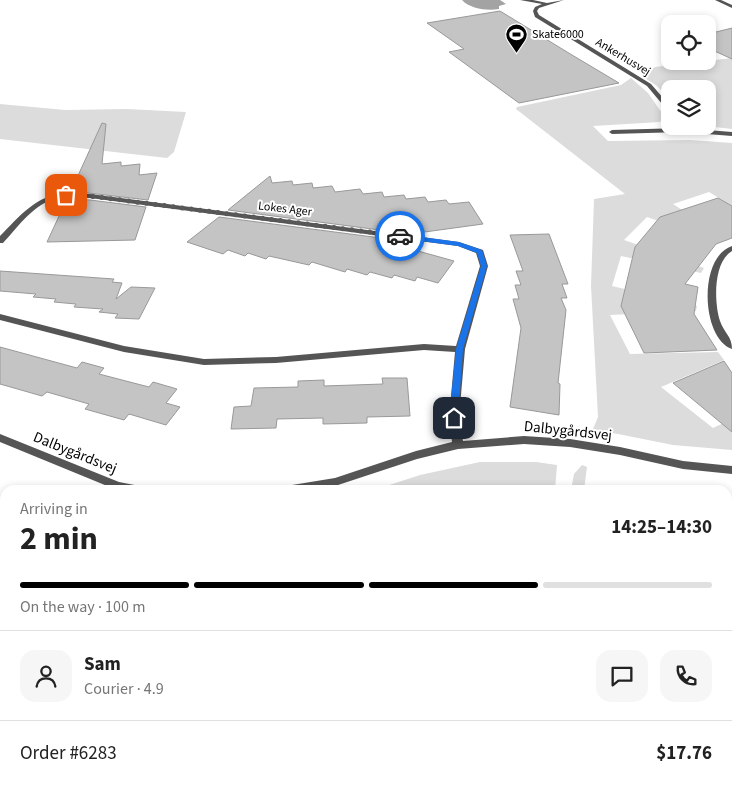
<!DOCTYPE html>
<meta charset="utf-8">
<style>
:root{--surface:#fff;--page:#f6f6f6;--text:#222;--muted:#767676;--line:#e0e0e0;--accent:#000}
body{margin:0;font-family:"Source Sans 3",sans-serif;background:var(--page);color:var(--text);height:100vh;display:flex;flex-direction:column;font-size:19px;white-space:nowrap}
*{box-sizing:border-box;margin:0}
p{font-size:16px;color:var(--muted)}
.icon{flex:none;width:28px;height:28px;fill:none;stroke:currentColor;stroke-width:2;stroke-linecap:round;stroke-linejoin:round}
.map{position:relative;flex:1;overflow:hidden}
.side{position:absolute;left:0px;top:485px;width:732px;height:311px;display:flex;flex-direction:column;background:var(--surface);border-radius:15px 15px 0 0;box-shadow:0 2px 8px #0003}
.side>*{flex:none}
.tools{position:absolute;left:661px;top:15px;display:grid;gap:10px}
.tools a{display:grid;place-items:center;width:55px;height:55px;border-radius:10px;background:var(--surface);box-shadow:0 2px 8px #0003;font-size:25px}
.pin{position:absolute;display:grid;place-items:center;width:42px;height:42px;color:#fff;margin:-21px;border-radius:10px;box-shadow:0 2px 8px #0006}
.courier{position:absolute;display:grid;place-items:center;width:50px;height:50px;margin:-25px;border:4px solid #1a73e8;border-radius:50%;background:#fff;color:#222;box-shadow:0 1px 6px #0007}
.overview em{font-style:normal;font-weight:700}
.overview div{display:flex;flex-direction:column-reverse}
.overview{display:flex;align-items:center;justify-content:space-between;height:85px;padding:0 20px}
h1{font-size:32px;font-weight:700;line-height:38px}
.bar{display:grid;grid-template-columns:repeat(4,1fr);gap:8px 5px;align-content:center;height:60px;padding:0 20px}
.bar i{height:6px;border-radius:4px;background:var(--line)}
.bar .active{background:var(--accent)}
.bar p{grid-column:span 4}
.line{display:flex;align-items:center;gap:12px;padding:0 20px;border-top:1px solid var(--line)}
.line div{flex:1}
.round{display:grid;place-items:center;flex:none;width:52px;height:52px;border-radius:15px;background:var(--page)}
.map>svg:first-child{display:block}
.green{fill:#dcdcdc}
.water{fill:#a3a3a3}
.building{fill:#c4c4c4;stroke:#999}
.lines{fill:none;stroke-linecap:round;stroke-linejoin:round}
.minor{fill:#555;fill-rule:evenodd}
.route{fill:#1a73e8}
.done{stroke:#595959;stroke-width:5;stroke-dasharray:0 9}
.labels{text-anchor:middle;dominant-baseline:central;stroke-width:4;stroke-linejoin:round;paint-order:stroke}
.far-poi-label{font-size:12px;fill:#000;stroke:#fff;text-anchor:start}
.far-street-label{font-size:12px;fill:#000;stroke:#fff}
.street-label{font-size:15px;fill:#000;stroke:#fff}
</style>
<div class="map">
<svg width="732" height="796" viewBox="0 0 732 796">
<rect width="100%" height="100%" fill="#fff"/>
<path class="green" d="M732 58V129L706 126H708V89H670V100L657 86 642 76 655 67Z
M631 78 648 93 664 116 660 122 593 126 608 141 690 140 732 143V206L709 192 673 204 728 240 719 242 647 217 624 240 704 268 701 273 621 256 612 286 697 306 696 311 610 315 630 354 718 352 724 360 661 387 713 428 732 419V450L673 445 593 429 598 417 591 286 594 199 625 194 516 109 517 107 621 85Z
M0 104 65 110 127 109 186 112 174 152 167 158 0 139Z
M480 462H536L557 465 555 490H374L420 475Z
M582 465 587 467 584 490H571L574 474Z
M728 704 732 707V796L727 791Z
M461 791H707L711 796H462Z"/>
<path class="water" d="M462 0H500L506 4 499 6V9C488 11 470 9 462 0Z"/>
<path class="building" d="M500 11 572 55 619 83 519 103 449 52 464 49 427 23Z
M732 28V59L708 48V34Z
M102 123 106 124 102 164 121 162V166L140 164 139 175 157 173 148 200 71 191Z
M270 176 272 183 292 181 293 185 312 183 313 188 332 186 335 192 360 189 363 194 382 192 384 197 404 195 406 199 425 197 428 202 446 200 449 204 469 202 483 224 410 234 228 210Z
M718 198 732 206V238L716 244 685 284 698 287 694 314 717 350 644 353 621 306 635 247 660 217Z
M67 199 90 200 146 207 135 240 47 242Z
M219 217 381 238 375 239 454 261 438 283 417 277 415 281 394 275 392 278 370 272 367 275 347 269 345 272 312 262 309 265 269 256 266 259 248 253 245 256 228 250 223 254 187 242Z
M549 234 568 284H562L567 298H561L566 310 558 383 560 384 559 415 510 407 521 328 513 299H519L515 285H521L516 271H523L510 235Z
M0 271 114 279 112 282 122 283 116 299 131 287 155 288 139 319 115 318 118 314 99 312 103 309 74 307 76 304 54 302 56 299 33 297 36 294 0 291Z
M0 347 77 368 82 362 104 368 99 374 149 387 153 382 177 389 166 403 180 407 166 425 129 414 124 420 85 409 89 404 47 392 42 396 0 384Z
M724 361 732 373V432L673 383Z
M382 378H407L410 416 367 417V423L323 424V418L277 419 276 428 231 429 234 407 251 406 254 388 298 387V381L324 380V386L383 384Z"/>
<g class="lines">
<path class="minor" d="M520 0H533L547 3 564 0 539 8 537 11 539 15 651 84 670 106V112L668 111 647 86 535 17 533 11 535 7 542 4Z
M715 0H721L732 5V8Z
M682 128 732 132V136L682 132 612 134 609 132 612 130Z
M65 193 90 194 459 242 483 250 488 266 465 349 459 418 463 441 524 436 570 439 620 447 683 461 732 466V474L683 469 620 455 570 447 524 444 458 449 417 459 335 486 313 490H280L282 487 286 486 335 478 416 451 452 442 449 418 455 352 424 350 276 363 204 365 124 352 0 320V314L124 346 204 359 276 357 424 344 456 346 480 266 476 253 458 246 90 198C80 198 68 196 58 198 34 203 19 226 3 243H0V236C19 217 36 195 65 193Z
M732 246V251C713 262 714 303 720 321 724 333 732 336 732 349 701 338 698 257 732 246Z
M0 434 119 482 145 487 147 490H117L0 442Z
M210 791H226V796H210Z"/>
</g>
<path class="route" d="M400 234 459 242 482 250 487 266 463 349 458 418 454 421 449 418 456 349 481 266 477 253 458 246 398 238 397 236Z"/>
<g class="lines">
<path class="done" d="M66 195 90 196 400 236"/>
</g>
<defs>
<symbol id="stadium-pin" viewBox="-11 -11 22 30"><path d="M0 17L-7.5 6A9.5 9.5 0 1 1 7.5 6Z" fill="#000" stroke="#fff"/><path d="M0-5a6.5 5 0 1 0 0 10a6.5 5 0 1 0 0-10ZM-3.5-1.8h7v3.6h-7Z" fill="#fff"/></symbol>
</defs>
<g fill-rule="evenodd">
<use href="#stadium-pin" x="504" y="22" width="25" height="34"/>
</g>
<g class="labels">
<g class="far-poi-label">
<text x="532" y="34">Skate6000</text>
</g>
<g class="far-street-label">
<text transform="translate(623 57) rotate(31)">Ankerhusvej</text>
<text transform="translate(285 209) rotate(7)">Lokes Ager</text>
</g>
<g class="street-label">
<text transform="translate(568 431) rotate(6)">Dalbygårdsvej</text>
<text transform="translate(75 453) rotate(22)">Dalbygårdsvej</text>
</g>
</g>
</svg>
<div class="tools">
<a><svg class="icon" aria-label="locate" viewBox="0 0 24 24"><circle cx="12" cy="12" r="6"/><path d="M12 2v4M12 18v4M2 12h4M18 12h4"/></svg></a>
<a><svg class="icon" aria-label="layers" viewBox="0 0 24 24"><path d="M12 4l9 5-9 5-9-5zM3 14l9 5 9-5"/></svg></a>
</div>
<div class="pin" style="left:66px;top:195px;background:#ea580c"><svg class="icon" aria-label="bag" viewBox="0 0 24 24"><path d="M5 8h14l-1 12H6zM9 8a3 3 0 0 1 6 0"/></svg></div>
<div class="pin" style="left:454px;top:418px;background:#1f2937"><svg class="icon" aria-label="home" viewBox="0 0 24 24"><path d="M3 11l9-7 9 7M6 9v11h12V9"/></svg></div>
<div class="courier" style="left:400px;top:236px"><svg class="icon" aria-label="car" viewBox="0 0 24 24"><path d="M5 17H2v-5l4-1 3-4h7l3 4 3 1v5h-3M9 17h6M6 11h13"/><circle cx="7" cy="17" r="2"/><circle cx="17" cy="17" r="2"/></svg></div>
<section class="side">
<div class="overview"><div><h1>2 min</h1><p>Arriving in</p></div><em>14:25–14:30</em></div>
<div class="bar"><i class="active"></i><i class="active"></i><i class="active"></i><i></i><p>On the way · 100 m</p></div>
<div class="line" style="height:90px"><a class="round"><svg class="icon" aria-label="person" viewBox="0 0 24 24"><circle cx="12" cy="8" r="4"/><path d="M4 21q1-7 8-7t8 7"/></svg></a><div><b>Sam</b><p>Courier · 4.9</p></div><a class="round"><svg class="icon" aria-label="chat" viewBox="0 0 24 24"><path d="M4 5h16v11H9l-5 4z"/></svg></a><a class="round"><svg class="icon" aria-label="phone" viewBox="0 0 24 24"><path d="M5 4h4l2 5-3 2q2 4 5 5l2-3 5 2v4C11 20 4 13 5 4z"/></svg></a></div>
<div class="line" style="height:65px"><div>Order #6283</div><b>$17.76</b></div>
</section>
</div>
